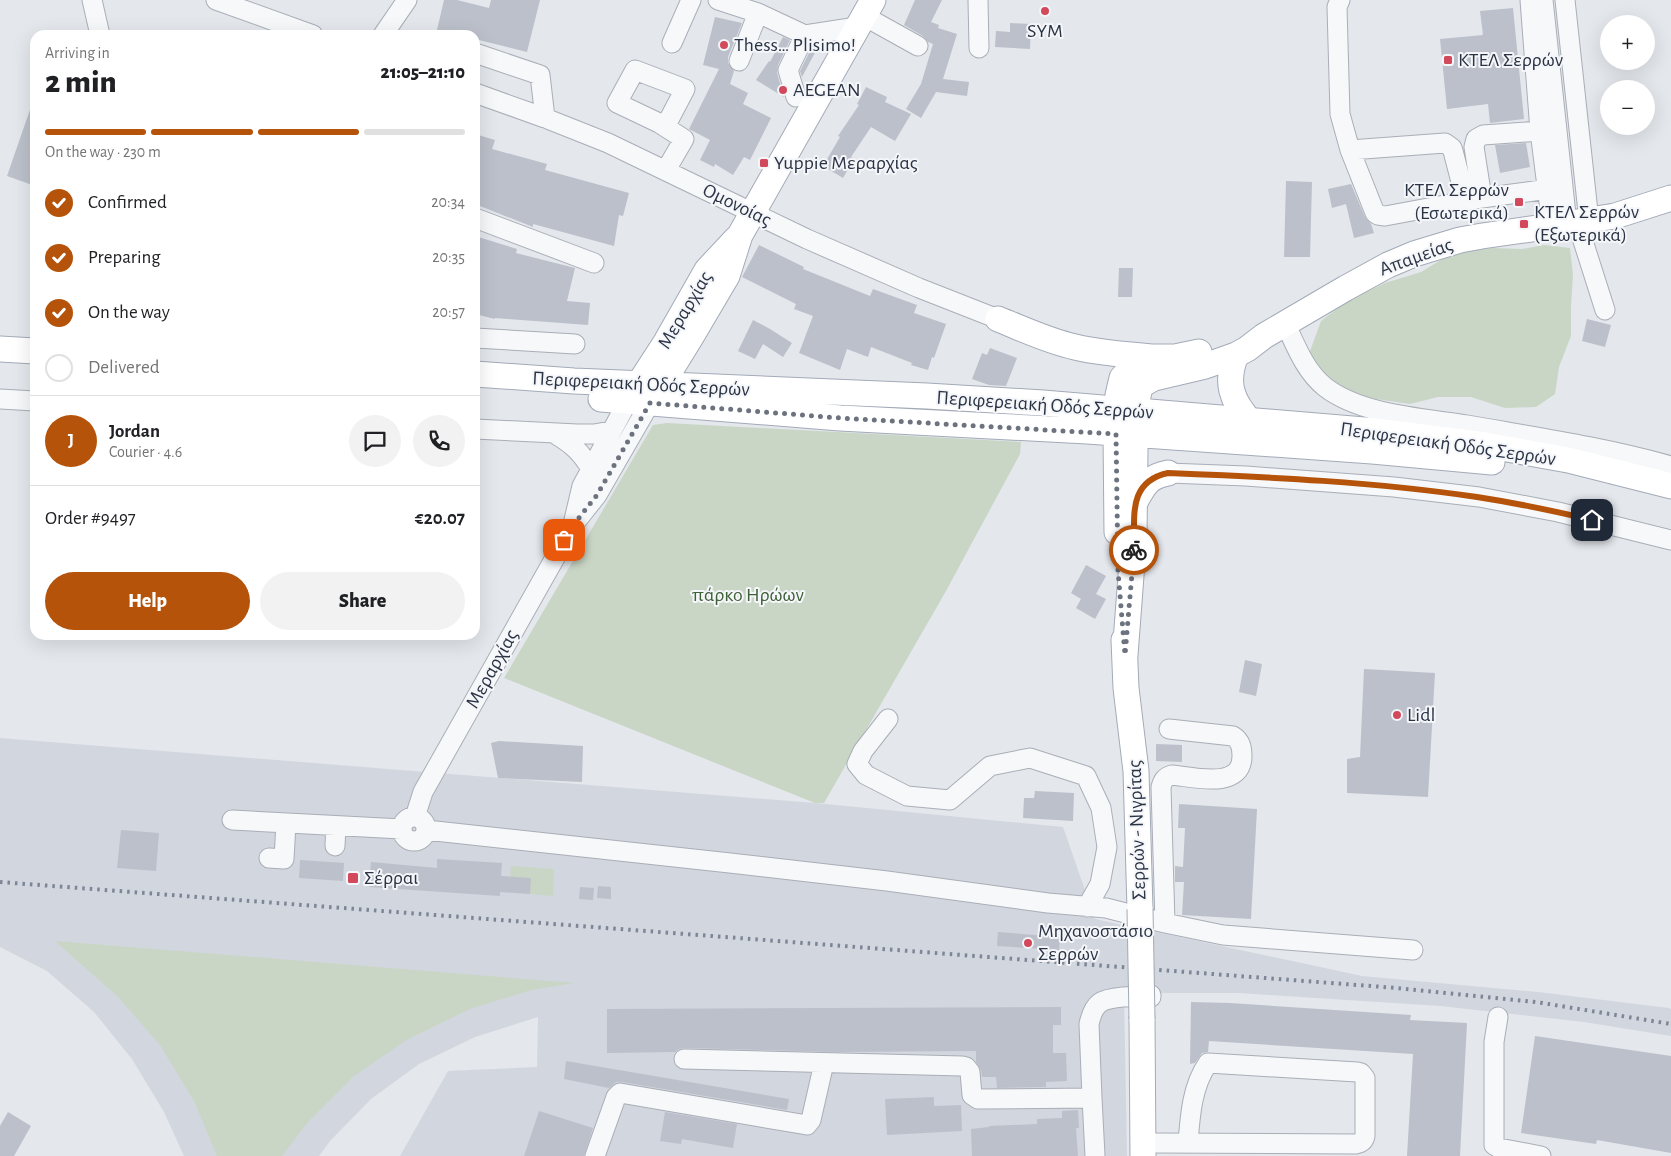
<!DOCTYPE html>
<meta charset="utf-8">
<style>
:root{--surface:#fff;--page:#f2f2f2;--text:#202124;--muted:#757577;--line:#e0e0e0;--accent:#b45309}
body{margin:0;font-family:"Alegreya Sans",sans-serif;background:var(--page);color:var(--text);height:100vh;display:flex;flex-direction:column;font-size:19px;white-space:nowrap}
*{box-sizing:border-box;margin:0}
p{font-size:16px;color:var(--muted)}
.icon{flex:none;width:28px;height:28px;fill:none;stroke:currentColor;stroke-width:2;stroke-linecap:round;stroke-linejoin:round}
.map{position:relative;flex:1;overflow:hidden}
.drawer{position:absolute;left:30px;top:30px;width:450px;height:610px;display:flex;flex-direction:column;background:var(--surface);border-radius:15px;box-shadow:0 5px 20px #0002}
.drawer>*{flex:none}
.fabs{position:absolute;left:1600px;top:15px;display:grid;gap:10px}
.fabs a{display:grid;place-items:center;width:55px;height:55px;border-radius:50%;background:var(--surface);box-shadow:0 5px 20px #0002;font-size:25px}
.pin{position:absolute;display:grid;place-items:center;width:42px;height:42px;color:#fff;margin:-21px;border-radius:10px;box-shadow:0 2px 8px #0006}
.courier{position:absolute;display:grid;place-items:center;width:50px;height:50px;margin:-25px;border:4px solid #b45309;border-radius:50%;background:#fff;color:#222;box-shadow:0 1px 6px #0007}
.headline em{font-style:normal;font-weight:800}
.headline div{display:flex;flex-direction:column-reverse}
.headline{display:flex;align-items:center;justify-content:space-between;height:85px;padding:0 15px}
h1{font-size:32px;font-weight:800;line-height:38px}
.bar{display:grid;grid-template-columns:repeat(4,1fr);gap:8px 5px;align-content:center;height:60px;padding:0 15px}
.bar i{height:6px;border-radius:4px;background:var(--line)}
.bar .active{background:var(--accent)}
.bar p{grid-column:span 4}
.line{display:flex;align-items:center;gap:12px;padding:0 15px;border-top:1px solid var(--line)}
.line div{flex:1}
.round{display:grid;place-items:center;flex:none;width:52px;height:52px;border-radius:26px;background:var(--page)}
ol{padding:0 15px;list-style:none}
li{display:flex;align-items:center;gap:15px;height:55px}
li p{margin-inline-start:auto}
li .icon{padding:5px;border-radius:50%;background:var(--accent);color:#fff;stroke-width:4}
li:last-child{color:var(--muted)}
li i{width:28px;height:28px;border:2px solid var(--line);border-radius:50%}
.primary-button{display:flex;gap:10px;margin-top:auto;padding:10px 15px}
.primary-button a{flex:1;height:58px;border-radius:30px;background:var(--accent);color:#fff;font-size:20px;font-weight:800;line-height:58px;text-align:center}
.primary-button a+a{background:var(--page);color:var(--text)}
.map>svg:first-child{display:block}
.built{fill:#d2d6de}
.green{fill:#c9d6c5}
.building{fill:#bbc0ca}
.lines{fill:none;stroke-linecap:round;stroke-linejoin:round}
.minor-casing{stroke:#a9aeb7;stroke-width:21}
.major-casing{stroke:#a3abb8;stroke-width:27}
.minor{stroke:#f7f8fa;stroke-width:19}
.major{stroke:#fff;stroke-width:25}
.rail{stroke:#7d8696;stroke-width:4;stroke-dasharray:2.5 5;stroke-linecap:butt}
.major-bridge-casing{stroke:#a3abb8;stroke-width:27;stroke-linecap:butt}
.major-bridge{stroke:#fff;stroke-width:25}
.done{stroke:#6c737f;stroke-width:5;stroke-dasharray:0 9}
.route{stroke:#b45309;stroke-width:6}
.poi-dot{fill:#d1495b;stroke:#f4f6f9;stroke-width:2}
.labels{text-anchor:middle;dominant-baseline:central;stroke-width:4;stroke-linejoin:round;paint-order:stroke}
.poi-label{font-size:20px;fill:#2b3445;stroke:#f4f6f9;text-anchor:start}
.street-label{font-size:20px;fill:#2b3445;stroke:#f4f6f9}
.park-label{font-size:20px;fill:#3f6138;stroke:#f4f6f9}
</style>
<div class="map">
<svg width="1671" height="1156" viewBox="0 0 1671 1156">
<rect width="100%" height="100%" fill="#e4e7ec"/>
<path class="built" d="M0 738 815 803 1063 827 1095 919 1362 976 1538 992 1669 1008 1671 1009V1036L1584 1022 1440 1006 1239 993H1124L1127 1156H400L448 1071 537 1067 538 1017 475 1037 419 1064 371 1099 330 1141 319 1156H184L164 1112 132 1059 94 1012 47 971 0 947Z"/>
<path class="green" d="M1544 245 1570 248 1573 275 1571 307V336L1559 367 1555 394 1536 407 1505 408 1471 397H1438L1410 404 1348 395 1321 377 1309 354 1321 321 1348 300 1385 283 1421 272 1454 252 1493 248 1522 249Z
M667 423 1021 442 1020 454 946 591 824 803H815L504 678 653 425Z
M511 866 554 869 553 896 530 894V878L510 877Z
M55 941 574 983 531 990 470 1009 408 1039 354 1076 308 1122 282 1156H217L194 1101 160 1045 118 997Z"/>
<path class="building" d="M444 0H457L489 8 491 0H540L527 52 475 39V35H458L437 30Z
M915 0H942L931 22 939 25 938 28 957 34 943 79 969 82 967 96 936 92 921 118 906 109 921 84 933 44 928 42 923 36 904 25Z
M1513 8 1524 119 1490 123 1488 104 1447 109 1440 39 1483 35 1480 11Z
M715 17 742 23 728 57V63L734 71 730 84 748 93 743 104 771 118 750 160 744 157 733 175 715 164 714 167 700 160 710 140 689 129 719 69 703 65Z
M1010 23 1031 24 1030 49 995 47 996 31 1010 32Z
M783 37 790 40 778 65 777 73 784 97 756 80 769 61 770 62Z
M813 45 818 47 802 77 800 71Z
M866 87 887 97 885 102 911 114 895 141 871 127 851 157 854 159 843 178 823 166 840 137 838 136 859 105 857 104Z
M33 101H35V186L7 176Z
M475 134 495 140 492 149 547 164 545 170 629 193 623 216 619 215 614 246 533 224V227L475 204Z
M1526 143 1530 167 1500 173 1495 145Z
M1286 181 1312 182 1310 257H1284Z
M1351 184 1365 217 1371 224 1374 233 1354 238 1346 204 1332 208 1328 189Z
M475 236 517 249 516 253 575 268 567 301 590 303 588 325 495 318V319L475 314Z
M759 245 804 267 803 269 870 296 873 289 917 305 914 313 946 324 934 358 932 357 928 370 911 365 912 363 871 347 868 357 847 349 840 370 799 353 813 316 794 309 796 304 742 277Z
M1119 268H1133L1132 297H1118Z
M1587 319 1611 325 1605 347 1582 341Z
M753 320 770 329 792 343 783 357 763 344 755 359 738 351Z
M990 348 1017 358 1006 386 989 385 972 379 982 353 987 355Z
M1086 565 1106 576 1096 594 1106 599 1095 619 1076 608 1081 599 1071 593Z
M1245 660 1262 664 1256 696 1239 692Z
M1364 669 1435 673 1428 797 1347 793V759L1360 757Z
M499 741 583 746 582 782 498 778 491 743Z
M1156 744 1182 745V762L1156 761Z
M1035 791 1074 793 1073 821 1023 818 1024 798H1034Z
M1179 804 1257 809 1251 919 1182 915 1184 882H1175V866L1183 867 1185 828H1178Z
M121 830 159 833 156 871 117 868Z
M437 859 502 863 501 876 531 878 530 894 500 892V896L369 887 371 862 437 868Z
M300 860 344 863 343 881 299 878Z
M598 886 611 887V899L597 898Z
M580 887 594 888 593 900 579 899Z
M998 932 1060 937 1059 950 997 946Z
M1191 1002 1230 1003 1411 1015 1410 1020 1467 1023 1460 1156H1407L1413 1054 1209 1041 1208 1052 1202 1053 1195 1063 1190 1064Z
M1061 1007V1025H1053V1053H1066L1067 1081 1046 1082V1087L997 1088 996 1077H982L981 1070 976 1062V1051L835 1052 684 1048 679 1049 675 1052 607 1053V1009Z
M1535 1036 1671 1056V1153L1597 1140 1596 1144 1521 1133Z
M566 1061 789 1099 787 1110 622 1082H616L609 1088 564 1079Z
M934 1097V1106L961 1105 962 1131 887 1135 885 1099Z
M1078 1110 1079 1128H1076L1078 1156H972L971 1129 989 1127V1126L1037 1124V1119L1062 1118V1111Z
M539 1111 593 1128 584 1156H524Z
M8 1112 31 1126 14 1156H0V1126Z
M665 1112 737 1124 733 1148 682 1139 681 1144 660 1141Z"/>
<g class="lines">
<defs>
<path id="minor" d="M92 0 100 35
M216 0 313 35
M718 0 758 13 805 35
M978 0 979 48
M1340 0 1337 7 1340 114 1350 150 1375 213 1378 215 1385 216 1482 198 1563 187
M1530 0 1540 131 1552 226
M1543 0 1567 224
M1565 0 1589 221
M864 16 918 46
M383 35 407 0
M672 43 691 0
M475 53 540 75 545 118
M739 61 758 13
M475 93 545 118 608 143 807 239 919 288 998 319
M796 97 788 70 805 35 857 27
M665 127 685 89 635 70 617 103 659 123 684 139 666 170
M1350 150 1445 143 1452 148 1453 151 1466 201
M1482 198 1474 147 1476 139 1483 135 1540 131
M475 218 594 263
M1577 222 1605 310
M1285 323C1296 346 1305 371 1325 387 1361 415 1423 418 1467 425 1535 437 1604 447 1671 466
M475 338 575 344
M0 399 35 401
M475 429 577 434H594L611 431
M555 434C572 444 581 452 591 469
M1168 473 1246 476 1394 487 1479 497 1558 512 1671 540
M574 520 582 486 628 401
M888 719 863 751 857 764 866 775 907 796 950 800 990 766 1030 758 1086 776 1101 808 1107 847 1100 884 1087 907
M402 829a12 12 0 1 1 24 0a12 12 0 1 1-24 0Z
M415 817 423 792 574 524 597 495 650 403
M232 820 402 829
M426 830 730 863 887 881 1048 903 1106 908 1165 923 1223 935 1413 950
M335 846 336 826
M269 858 284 859 286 823
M1165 923 1161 787C1163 780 1165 777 1172 775 1193 777 1241 790 1242 757 1242 748 1241 741 1233 736L1169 729
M1498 1017 1494 1042V1145L1499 1148 1541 1156
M684 1059 962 1066 966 1067 970 1072 972 1095 978 1099 1092 1098
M1154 1143 1356 1144C1361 1143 1364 1141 1365 1136V1078L1361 1073 1357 1072 1208 1063C1192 1086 1190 1116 1188 1143
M595 1156 616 1097 620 1093 807 1125 811 1120 824 1063
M1095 1156 1092 1098 1089 1024C1094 1002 1101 999 1123 997 1132 997 1142 996 1151 995V997"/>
<path id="major" d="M998 319C1023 329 1048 341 1075 347 1100 353 1127 355 1153 357
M0 349 35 351
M1236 355C1225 382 1231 401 1251 422
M475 374 574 381 927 396 1043 403 1376 431 1485 445 1568 460 1671 486
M631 396 666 342 707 270 736 239
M654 397 691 337 727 276 740 235 873 0
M601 399 840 418 1087 431 1372 451 1492 462
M1134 504C1144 486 1147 477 1168 473
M1117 532 1116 434 1118 395 1122 378 1132 367 1141 362 1153 357H1175L1199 352
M1124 640 1126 688 1136 771 1140 909
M1125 655 1134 536 1135 449 1138 396 1140 388 1143 384 1154 378 1205 366 1236 355 1247 349 1264 336 1346 288 1388 265 1414 254 1460 240 1482 236 1552 226 1615 216 1671 198
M1142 1019 1143 1156"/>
</defs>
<use href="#minor" class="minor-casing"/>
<use href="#major" class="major-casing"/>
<use href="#minor" class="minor"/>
<use href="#major" class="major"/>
<path class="rail" d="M0 882 1397 988 1536 1002 1671 1024"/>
<defs>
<path id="major-bridge" d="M1140 909 1142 1019"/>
</defs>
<use href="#major-bridge" class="major-bridge-casing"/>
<use href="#major-bridge" class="major-bridge"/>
</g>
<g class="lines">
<path class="done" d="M564 540 574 524 597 495 650 403 840 418 1116 434 1118 571 1125 655 1134 550"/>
<path class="route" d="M1134 550C1135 517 1127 482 1168 473 1271 477 1375 482 1477 497 1516 503 1554 511 1592 520"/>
</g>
<g class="poi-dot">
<circle cx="1045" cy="11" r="5"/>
<circle cx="724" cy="45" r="5"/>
<rect x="1443" y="55" width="10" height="10" rx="2.5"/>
<circle cx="783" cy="90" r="5"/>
<rect x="759" y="158" width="10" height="10" rx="2.5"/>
<rect x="1514" y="197" width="10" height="10" rx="2.5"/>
<rect x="1519" y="219" width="10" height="10" rx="2.5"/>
<circle cx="1397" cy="715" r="5"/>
<rect x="347" y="872" width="12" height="12" rx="2.5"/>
<circle cx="1028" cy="943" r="5"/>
</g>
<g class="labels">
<g class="poi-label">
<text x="1045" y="31" text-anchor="middle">SYM</text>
<text x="734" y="45">Thess… Plisimo!</text>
<text x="1458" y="60">ΚΤΕΛ Σερρών</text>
<text x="793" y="90">AEGEAN</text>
<text x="774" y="163">Yuppie Μεραρχίας</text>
<text x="1509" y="190" text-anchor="end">ΚΤΕΛ Σερρών<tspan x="1509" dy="23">(Εσωτερικά)</tspan></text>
<text x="1534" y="212">ΚΤΕΛ Σερρών<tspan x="1534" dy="23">(Εξωτερικά)</tspan></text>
<text x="1407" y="715">Lidl</text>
<text x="364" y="878">Σέρραι</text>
<text x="1038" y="931">Μηχανοστάσιο<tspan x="1038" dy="23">Σερρών</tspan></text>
</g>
<g class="street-label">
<text transform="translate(737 205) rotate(26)">Ομονοίας</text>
<text transform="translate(1416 257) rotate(-20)">Απαμείας</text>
<text transform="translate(685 310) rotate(-59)">Μεραρχίας</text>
<text transform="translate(641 384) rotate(3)">Περιφερειακή Οδός Σερρών</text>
<text transform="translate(1045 405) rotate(4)">Περιφερειακή Οδός Σερρών</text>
<text transform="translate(1448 444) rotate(8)">Περιφερειακή Οδός Σερρών</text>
<text transform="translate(492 669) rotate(-61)">Μεραρχίας</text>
<text transform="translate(1137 830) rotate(-92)">Σερρών - Νιγρίτας</text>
</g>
<g class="park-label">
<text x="748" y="595">πάρκο Ηρώων</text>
</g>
</g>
</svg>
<div class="fabs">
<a>+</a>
<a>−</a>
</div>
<div class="pin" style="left:564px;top:540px;background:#ea580c"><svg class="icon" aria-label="bag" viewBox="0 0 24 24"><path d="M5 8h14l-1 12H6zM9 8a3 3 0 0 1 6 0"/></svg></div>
<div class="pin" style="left:1592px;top:520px;background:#1f2937"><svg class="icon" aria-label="home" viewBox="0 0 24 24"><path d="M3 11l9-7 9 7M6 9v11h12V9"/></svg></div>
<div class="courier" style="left:1134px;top:550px"><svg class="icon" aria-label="bike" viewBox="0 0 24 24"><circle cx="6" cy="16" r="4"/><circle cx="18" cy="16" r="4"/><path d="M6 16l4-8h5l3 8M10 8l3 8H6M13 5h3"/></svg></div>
<section class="drawer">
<div class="headline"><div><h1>2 min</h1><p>Arriving in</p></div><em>21:05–21:10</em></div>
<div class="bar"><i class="active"></i><i class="active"></i><i class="active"></i><i></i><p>On the way · 230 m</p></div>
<ol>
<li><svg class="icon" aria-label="check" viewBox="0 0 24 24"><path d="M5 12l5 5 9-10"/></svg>Confirmed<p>20:34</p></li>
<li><svg class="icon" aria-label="check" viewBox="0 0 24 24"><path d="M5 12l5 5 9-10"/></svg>Preparing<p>20:35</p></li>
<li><svg class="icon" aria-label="check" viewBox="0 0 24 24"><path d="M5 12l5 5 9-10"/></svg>On the way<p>20:57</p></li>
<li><i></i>Delivered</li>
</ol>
<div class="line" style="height:90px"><b class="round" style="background:var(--accent);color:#fff">J</b><div><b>Jordan</b><p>Courier · 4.6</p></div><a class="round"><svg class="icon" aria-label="chat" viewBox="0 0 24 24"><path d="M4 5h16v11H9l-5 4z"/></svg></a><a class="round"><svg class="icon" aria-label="phone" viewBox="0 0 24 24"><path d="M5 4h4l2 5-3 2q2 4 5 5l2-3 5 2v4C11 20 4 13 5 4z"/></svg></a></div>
<div class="line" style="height:65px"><div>Order #9497</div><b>€20.07</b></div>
<div class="primary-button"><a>Help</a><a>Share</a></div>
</section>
</div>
